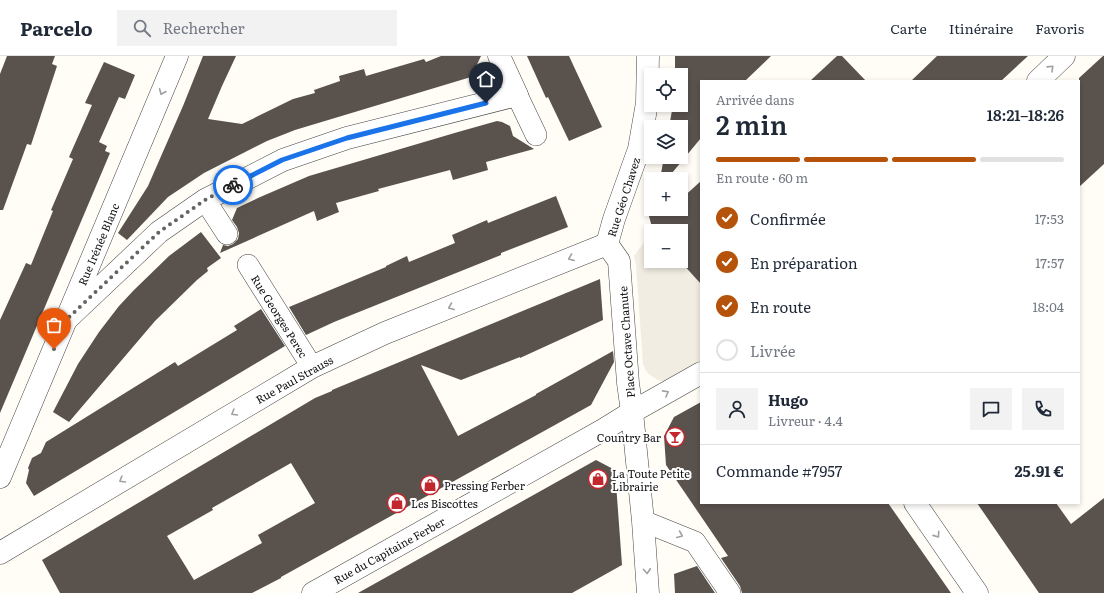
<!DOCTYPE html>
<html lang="fr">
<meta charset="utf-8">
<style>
:root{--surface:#fff;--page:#f2f2f3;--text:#1f2937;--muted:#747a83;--line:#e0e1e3;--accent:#b45309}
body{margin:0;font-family:Literata,serif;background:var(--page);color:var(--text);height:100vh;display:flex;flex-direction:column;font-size:15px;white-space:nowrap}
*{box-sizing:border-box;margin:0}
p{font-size:13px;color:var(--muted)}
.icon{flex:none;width:22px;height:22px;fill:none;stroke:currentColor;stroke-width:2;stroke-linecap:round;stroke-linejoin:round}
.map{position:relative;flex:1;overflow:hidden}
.side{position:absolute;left:700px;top:24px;width:380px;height:424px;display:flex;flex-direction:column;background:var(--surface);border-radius:0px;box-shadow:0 2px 6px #0003}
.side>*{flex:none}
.fabs{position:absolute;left:644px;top:12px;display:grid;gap:8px}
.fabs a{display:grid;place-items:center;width:44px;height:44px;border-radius:0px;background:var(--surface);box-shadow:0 2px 6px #0003;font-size:20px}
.pin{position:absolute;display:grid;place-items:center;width:34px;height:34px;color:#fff;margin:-41px -17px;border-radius:50% 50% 50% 0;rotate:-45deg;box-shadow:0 0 4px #0007}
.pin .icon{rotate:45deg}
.courier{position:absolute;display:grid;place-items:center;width:40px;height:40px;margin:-20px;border:3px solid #1a73e8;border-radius:50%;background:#fff;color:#222;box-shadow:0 1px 5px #0007}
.summary em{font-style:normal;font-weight:600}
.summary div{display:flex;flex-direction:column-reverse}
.summary{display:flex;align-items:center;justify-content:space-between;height:68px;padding:0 16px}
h1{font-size:26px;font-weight:600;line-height:30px}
.bar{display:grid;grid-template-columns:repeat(4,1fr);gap:6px 4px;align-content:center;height:48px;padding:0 16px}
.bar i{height:5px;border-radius:3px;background:var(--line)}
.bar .on{background:var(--accent)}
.bar p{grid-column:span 4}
.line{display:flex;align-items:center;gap:10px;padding:0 16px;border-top:1px solid var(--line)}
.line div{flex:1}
.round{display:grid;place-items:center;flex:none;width:42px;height:42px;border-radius:0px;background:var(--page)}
ol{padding:0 16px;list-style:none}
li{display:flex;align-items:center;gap:12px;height:44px}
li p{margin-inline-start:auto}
li .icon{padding:4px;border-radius:50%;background:var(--accent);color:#fff;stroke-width:4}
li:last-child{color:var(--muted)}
li i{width:22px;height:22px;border:2px solid var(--line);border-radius:50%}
header{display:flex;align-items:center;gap:24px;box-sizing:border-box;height:56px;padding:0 20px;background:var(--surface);border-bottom:1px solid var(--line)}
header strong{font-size:19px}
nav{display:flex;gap:22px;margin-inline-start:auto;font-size:14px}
.search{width:280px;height:36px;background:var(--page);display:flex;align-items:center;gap:10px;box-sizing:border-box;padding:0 14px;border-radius:0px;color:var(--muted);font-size:15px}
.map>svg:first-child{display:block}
.plaza{fill:#f1ede2}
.building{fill:#5a524d;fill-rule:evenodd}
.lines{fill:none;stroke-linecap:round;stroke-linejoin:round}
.pedestrian-casing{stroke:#444;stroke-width:22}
.minor-casing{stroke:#444;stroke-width:23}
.pedestrian{stroke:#fff;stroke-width:21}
.minor{stroke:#fff;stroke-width:22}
.oneway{stroke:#a0a0a0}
.done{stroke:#646461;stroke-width:4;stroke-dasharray:0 7.2}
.route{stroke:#1a73e8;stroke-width:5}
.labels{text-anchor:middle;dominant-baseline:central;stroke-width:4;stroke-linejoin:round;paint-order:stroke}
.street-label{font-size:11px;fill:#111;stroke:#fff}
.poi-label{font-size:11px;fill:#111;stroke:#fff;text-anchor:start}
</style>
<header>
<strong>Parcelo</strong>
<div class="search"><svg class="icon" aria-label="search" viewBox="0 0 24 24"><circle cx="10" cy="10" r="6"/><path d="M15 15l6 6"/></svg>Rechercher</div>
<nav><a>Carte</a><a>Itinéraire</a><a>Favoris</a></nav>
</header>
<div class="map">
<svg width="1104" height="537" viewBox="0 0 1104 537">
<rect width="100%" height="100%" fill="#fffdf5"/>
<path class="plaza" d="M651 177V205H680L701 228V311L665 326 658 324 650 319 646 315 643 308 636 209 634 200Z"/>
<path class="building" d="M7 0H55L52 8 57 10 31 89 27 88 3 154H0V18Z
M203 0H236L222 30 208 63 242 68 293 43 315 37 314 34 340 25 339 20 364 13 366 20 424 3 426 6 441 0H481L471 21 295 74 267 85 204 117 168 141 127 184 118 177 148 130 183 50Z
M527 0H569L602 71 569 85 548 41 546 42Z
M675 0H771L745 25H701V82L667 123H660L664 101H681V71H669L673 49H681V19H675Z
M837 0H842L866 25H810Z
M937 0H1028L1001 25H911Z
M1103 0H1104V108L1079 131V22Z
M104 6 135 19 125 43 119 41 99 86 107 90 105 95 110 97 0 357V264L26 207 31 209 53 155 51 154 73 103 69 101 92 49 85 47Z
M497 65 502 66 510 70 513 80 534 93 486 106 488 114 453 124 450 114 378 133 379 135 336 147 339 156 317 165 314 155 220 197 223 189 228 190 233 188 238 183 239 177 237 171 232 164 237 152 258 142 309 120 458 76Z
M701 125V228L680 205H681V175H653L646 149 651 137V153H681V143Z
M556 140 568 171 501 197V199L334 266 306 279 289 251 386 211V210L407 200 409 206 455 187 452 179 487 164 488 167Z
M201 176 221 202 207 212 208 215 197 224 155 265 69 366 53 356 78 308 99 276 119 250 134 234 169 200Z
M600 223 603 264 520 302V301L461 324 421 309 458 380 536 339V338L613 295 614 306 591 349 281 521V522L252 537H60L42 504 283 361 315 342 332 335V334ZM291 407 315 447 258 479 262 487 194 524 167 480 213 454 212 452Z
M261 253 285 290 34 440 26 427 29 414 28 412 32 402 41 397 46 386 175 306 178 310 237 274 234 270Z
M701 346V447H888L951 537H742L740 530 721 502 728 500 666 409 664 380 674 361Z
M596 404 615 414 622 509 572 537H358Z
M1104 442V537H1039L977 447H1056L1071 468Z
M697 510 715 537H675L674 518Z"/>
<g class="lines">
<defs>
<path id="pedestrian" d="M517 39 536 79
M205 144 227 178
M248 209 312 311
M643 465 695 486 730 537"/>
<path id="minor" d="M1038 25 1064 0
M607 188 619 205 628 327 632 356 643 465 648 537
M607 188 614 163 639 93 647 47 648 0
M66 264 159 176 205 144 283 104 347 82 517 39 499 0
M0 421 177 0
M915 447 977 537
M0 497 312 311 385 277 607 188
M313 537 603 374 632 356 701 317"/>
</defs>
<use href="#pedestrian" class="pedestrian-casing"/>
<use href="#minor" class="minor-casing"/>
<use href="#pedestrian" class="pedestrian"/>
<use href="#minor" class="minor"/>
</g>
<defs><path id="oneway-chevron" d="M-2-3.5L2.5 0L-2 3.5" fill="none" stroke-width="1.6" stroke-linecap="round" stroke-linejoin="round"/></defs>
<g class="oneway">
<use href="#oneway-chevron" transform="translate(1051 12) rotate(-44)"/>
<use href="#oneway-chevron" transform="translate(162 36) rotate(113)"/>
<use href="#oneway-chevron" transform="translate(571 202) rotate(158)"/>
<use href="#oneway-chevron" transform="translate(451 251) rotate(158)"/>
<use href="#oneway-chevron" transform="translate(666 337) rotate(-29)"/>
<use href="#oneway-chevron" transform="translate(234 357) rotate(149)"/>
<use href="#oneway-chevron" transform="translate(122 424) rotate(149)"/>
<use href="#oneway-chevron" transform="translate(680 479) rotate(23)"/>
<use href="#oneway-chevron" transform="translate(937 479) rotate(55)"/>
<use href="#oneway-chevron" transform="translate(647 515) rotate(86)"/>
</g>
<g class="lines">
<path class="done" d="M54 293 66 264 159 176 205 144 233 129"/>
<path class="route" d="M233 129 282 104 347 82 486 47"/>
</g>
<defs>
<symbol id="bar-ring" viewBox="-11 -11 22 22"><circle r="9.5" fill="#fff" stroke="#c4262e" stroke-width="1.5"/><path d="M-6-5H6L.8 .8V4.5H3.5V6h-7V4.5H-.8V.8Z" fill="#c4262e"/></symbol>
<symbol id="shop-ring" viewBox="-11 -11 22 22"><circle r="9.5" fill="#fff" stroke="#c4262e" stroke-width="1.5"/><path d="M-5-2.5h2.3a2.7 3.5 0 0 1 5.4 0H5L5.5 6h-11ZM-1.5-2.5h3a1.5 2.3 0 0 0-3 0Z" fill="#c4262e"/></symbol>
</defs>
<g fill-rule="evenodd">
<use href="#bar-ring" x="664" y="370" width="22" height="22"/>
<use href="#shop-ring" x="587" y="412" width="22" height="22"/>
<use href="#shop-ring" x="419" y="418" width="22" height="22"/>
<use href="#shop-ring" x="386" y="436" width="22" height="22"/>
</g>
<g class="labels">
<g class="street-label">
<text transform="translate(623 141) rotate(-72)">Rue Géo Chavez</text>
<text transform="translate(98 188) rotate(-67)">Rue Irénée Blanc</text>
<text transform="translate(280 260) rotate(58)">Rue Georges Perec</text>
<text transform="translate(626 286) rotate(-94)">Place Octave Chanute</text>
<text transform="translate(294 323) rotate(-29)">Rue Paul Strauss</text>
<text transform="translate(389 494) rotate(-29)">Rue du Capitaine Ferber</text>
</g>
<g class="poi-label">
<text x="661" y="381" text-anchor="end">Country Bar</text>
<text x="612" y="417">La Toute Petite<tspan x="612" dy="13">Librairie</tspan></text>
<text x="444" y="429">Pressing Ferber</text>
<text x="411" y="447">Les Biscottes</text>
</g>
</g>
</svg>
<div class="fabs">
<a><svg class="icon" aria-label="locate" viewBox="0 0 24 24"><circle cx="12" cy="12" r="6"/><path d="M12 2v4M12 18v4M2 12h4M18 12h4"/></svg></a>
<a><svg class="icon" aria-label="layers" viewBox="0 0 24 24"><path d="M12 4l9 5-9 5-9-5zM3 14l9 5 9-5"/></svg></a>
<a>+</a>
<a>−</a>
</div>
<div class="pin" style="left:54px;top:293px;background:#ea580c"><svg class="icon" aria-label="bag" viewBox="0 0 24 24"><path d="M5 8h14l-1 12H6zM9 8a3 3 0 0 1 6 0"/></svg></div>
<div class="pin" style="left:486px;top:47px;background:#1f2937"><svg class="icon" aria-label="home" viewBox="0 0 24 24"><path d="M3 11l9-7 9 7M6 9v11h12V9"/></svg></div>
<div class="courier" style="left:233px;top:129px"><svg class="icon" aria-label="bike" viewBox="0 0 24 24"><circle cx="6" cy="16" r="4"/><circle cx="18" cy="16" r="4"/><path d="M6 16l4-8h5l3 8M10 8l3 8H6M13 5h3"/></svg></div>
<section class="side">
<div class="summary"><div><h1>2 min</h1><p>Arrivée dans</p></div><em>18:21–18:26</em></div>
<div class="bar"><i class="on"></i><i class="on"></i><i class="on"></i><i></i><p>En route · 60 m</p></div>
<ol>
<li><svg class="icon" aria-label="check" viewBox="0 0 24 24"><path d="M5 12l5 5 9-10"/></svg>Confirmée<p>17:53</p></li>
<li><svg class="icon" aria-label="check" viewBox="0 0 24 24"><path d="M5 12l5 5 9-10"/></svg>En préparation<p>17:57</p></li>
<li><svg class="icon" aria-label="check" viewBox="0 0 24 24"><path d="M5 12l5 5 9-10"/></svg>En route<p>18:04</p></li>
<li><i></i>Livrée</li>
</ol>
<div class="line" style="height:72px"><a class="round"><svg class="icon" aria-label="person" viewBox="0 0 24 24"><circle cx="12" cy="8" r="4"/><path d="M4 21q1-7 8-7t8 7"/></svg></a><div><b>Hugo</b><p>Livreur · 4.4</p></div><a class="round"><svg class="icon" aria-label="chat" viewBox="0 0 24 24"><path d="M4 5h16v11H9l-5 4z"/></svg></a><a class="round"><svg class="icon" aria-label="phone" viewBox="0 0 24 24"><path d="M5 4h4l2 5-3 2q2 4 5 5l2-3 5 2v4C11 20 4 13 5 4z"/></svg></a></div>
<div class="line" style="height:52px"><div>Commande #7957</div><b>25.91 €</b></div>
</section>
</div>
